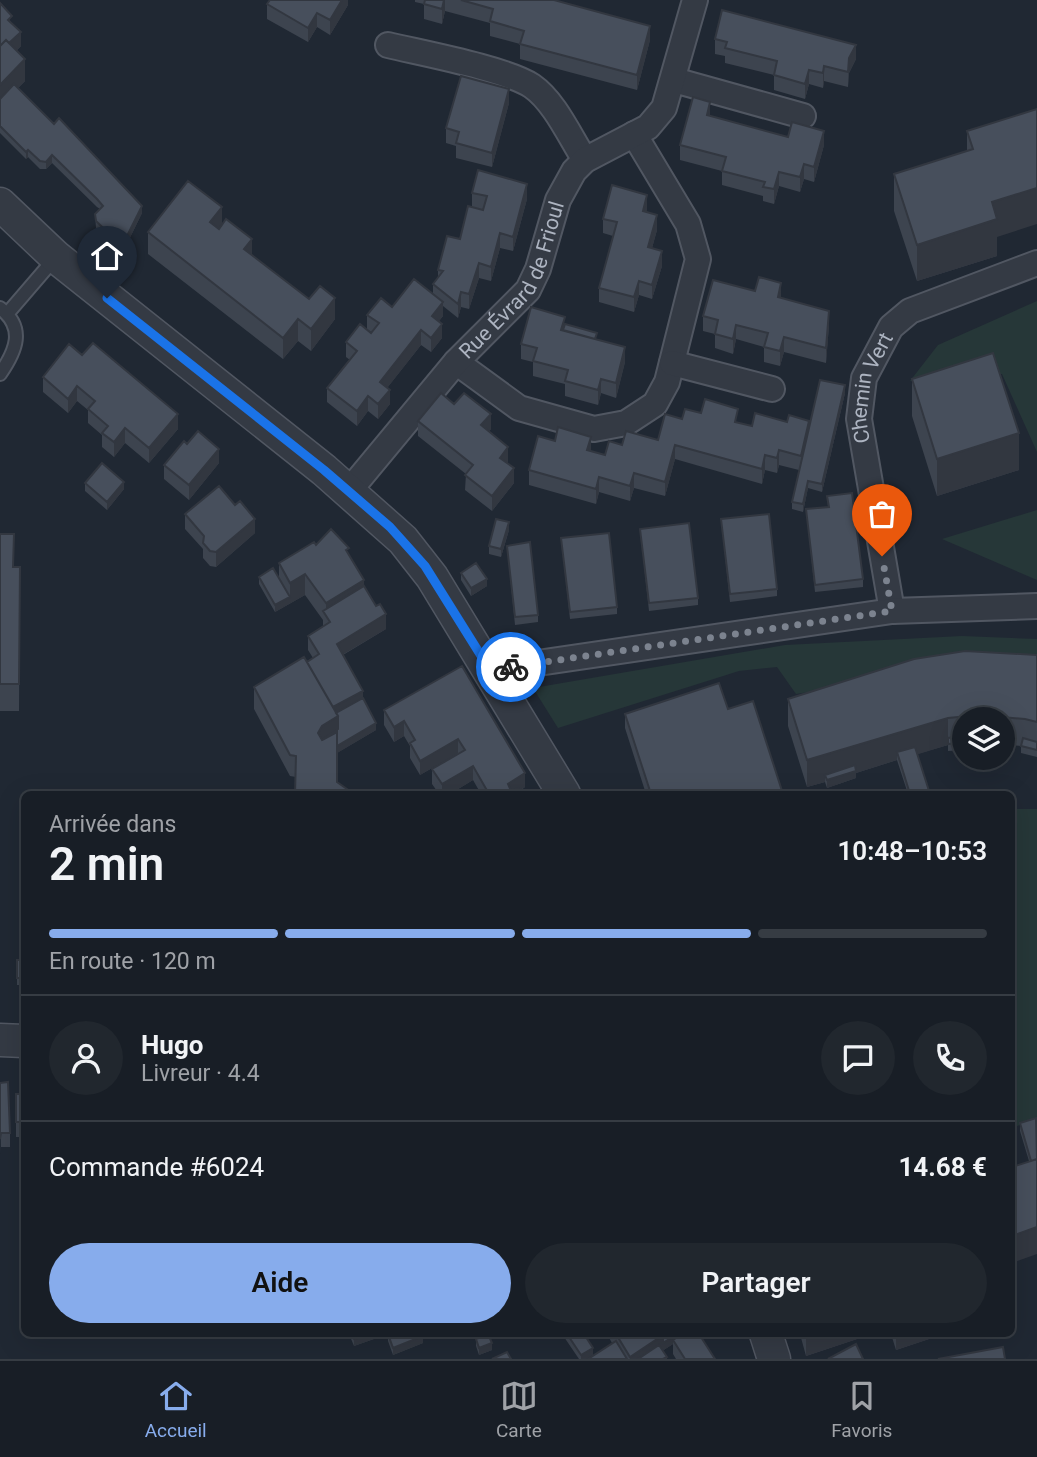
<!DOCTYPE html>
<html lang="fr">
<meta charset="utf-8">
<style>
:root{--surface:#181e26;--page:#21272e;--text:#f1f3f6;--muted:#9fa2a7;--line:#363c43;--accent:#87acec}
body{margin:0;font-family:Roboto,sans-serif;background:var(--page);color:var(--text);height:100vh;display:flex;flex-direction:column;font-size:26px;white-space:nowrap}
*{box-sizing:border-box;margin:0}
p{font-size:23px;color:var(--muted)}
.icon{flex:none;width:38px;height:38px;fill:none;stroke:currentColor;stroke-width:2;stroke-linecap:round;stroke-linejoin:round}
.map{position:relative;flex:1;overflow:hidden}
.sheet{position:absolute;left:21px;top:791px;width:994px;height:546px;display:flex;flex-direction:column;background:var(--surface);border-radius:10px;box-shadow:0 7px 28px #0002,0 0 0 2px var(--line)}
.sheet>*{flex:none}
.fabs{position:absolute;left:952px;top:707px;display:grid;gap:14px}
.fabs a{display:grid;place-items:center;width:63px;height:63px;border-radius:50%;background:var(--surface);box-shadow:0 7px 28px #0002,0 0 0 2px var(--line);font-size:35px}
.pin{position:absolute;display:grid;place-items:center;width:60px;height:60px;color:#fff;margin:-72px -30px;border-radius:50% 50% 50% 0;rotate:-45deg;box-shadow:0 0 7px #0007}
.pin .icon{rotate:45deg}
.courier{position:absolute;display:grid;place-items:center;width:70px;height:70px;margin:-35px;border:5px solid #1a73e8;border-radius:50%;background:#fff;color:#222;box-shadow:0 2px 9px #0007}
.headline em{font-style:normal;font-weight:600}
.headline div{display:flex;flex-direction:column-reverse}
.headline{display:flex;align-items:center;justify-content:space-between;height:119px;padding:0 28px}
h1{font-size:46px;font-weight:600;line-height:52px}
.bar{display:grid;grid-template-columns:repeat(4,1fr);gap:10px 7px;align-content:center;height:84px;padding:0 28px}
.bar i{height:9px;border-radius:5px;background:var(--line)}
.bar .selected{background:var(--accent)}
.bar p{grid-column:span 4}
.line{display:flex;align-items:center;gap:18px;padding:0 28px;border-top:2px solid var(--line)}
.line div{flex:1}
.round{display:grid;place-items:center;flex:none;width:74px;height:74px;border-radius:37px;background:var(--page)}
.cta{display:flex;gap:14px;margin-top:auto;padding:14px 28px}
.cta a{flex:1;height:80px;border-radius:42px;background:var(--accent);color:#111;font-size:28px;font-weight:600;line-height:80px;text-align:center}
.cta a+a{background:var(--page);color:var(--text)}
.tab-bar{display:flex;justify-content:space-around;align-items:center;height:98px;border-top:2px solid var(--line);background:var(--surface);font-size:19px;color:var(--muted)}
.tab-bar a{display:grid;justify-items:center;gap:4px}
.tab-bar .selected{color:var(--accent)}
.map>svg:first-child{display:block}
.green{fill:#263738}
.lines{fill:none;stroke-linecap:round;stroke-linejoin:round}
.service-casing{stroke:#515762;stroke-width:16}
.minor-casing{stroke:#515762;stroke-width:28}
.tertiary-casing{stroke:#515762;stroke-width:35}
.service{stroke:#343a44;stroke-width:12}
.minor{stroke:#343a44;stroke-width:24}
.tertiary{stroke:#343a44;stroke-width:32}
.wall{fill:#3d444f}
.shaded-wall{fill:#323740}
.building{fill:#474f5c;stroke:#323740;stroke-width:2}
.done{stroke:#7c838f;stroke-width:7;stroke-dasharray:0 12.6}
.route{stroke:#1a73e8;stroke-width:9}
.labels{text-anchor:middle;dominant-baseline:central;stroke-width:5;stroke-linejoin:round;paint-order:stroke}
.street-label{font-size:21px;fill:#adb4c1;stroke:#191f28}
</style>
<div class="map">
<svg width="1037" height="1359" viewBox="0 0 1037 1359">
<rect width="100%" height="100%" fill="#202833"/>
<path class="green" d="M1037 301V452L1002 374 910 381 938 345Z
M1037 510V580L942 539Z
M962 636 1037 639V660L1031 658 796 694 777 667 739 671 558 728 533 688 785 645Z
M1012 809H1037V1118L1012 1128Z"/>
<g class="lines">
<defs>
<path id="service" d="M0 308C26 328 16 351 0 374
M7 314 56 257"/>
<g id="minor">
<path d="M388 45C421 53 507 69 532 86 555 102 570 137 585 160"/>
<path d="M674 80 803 116"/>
<path d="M456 362 519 408 594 429 626 423 655 404 667 382 698 259 688 224 634 134"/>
<path d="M672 363 772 389"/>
<path id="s1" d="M349 491 456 362 528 290 538 269 558 200 574 171 585 160 648 127 664 108 695 0"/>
<path id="s2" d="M892 611 859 419 864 378 891 327 910 311 1037 263"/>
<path d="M490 670 892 611 1037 606"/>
</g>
<path id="tertiary" d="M0 204 56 257 324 470 403 540 432 577 564 794
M0 1040 24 1041
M766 1334 774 1359"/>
</defs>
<use href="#service" class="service-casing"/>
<use href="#minor" class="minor-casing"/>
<use href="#tertiary" class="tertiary-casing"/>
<use href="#service" class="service"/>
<use href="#minor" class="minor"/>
<use href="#tertiary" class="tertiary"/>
</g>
<path class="wall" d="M348 0V5L330 35 317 27 308 42 267 19V4Z
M415 0H555L650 40 637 90 520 59V44L490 36V23L445 11 442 24 424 19V4L415 2Z
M0 3 12 24 21 46 16 51 25 81 18 88 142 213 122 254 96 228 95 214 100 209 97 207 52 163 46 169H40L28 157 26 159 0 133Z
M715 39 856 59 849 73 848 87 824 81 823 88 809 84 805 99 774 90V75L725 63V56L715 54Z
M509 103 492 167 456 158V146L446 143V128Z
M1037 109 997 237V256L917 281 894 211V174L967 151V131Z
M710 116 788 137 824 145 814 182 804 179 800 192 779 186 774 204 763 201V196L722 185V171L680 160V145Z
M472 193 527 199 513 251 500 248 491 281 479 278 469 309 461 307 458 318 443 306V316L439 321 442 338 431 352 421 345 387 388 390 404 378 419 368 411 357 426 327 402V388L350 360 346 357V342L371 332 367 329V315L433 294V284L438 278V270L460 239 472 207Z
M647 209 646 212 657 230 652 248 662 266 652 299 639 295 634 312 599 302V288L613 236 603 233V219Z
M222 225 252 255 335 319 311 351 298 341 283 359 148 254V232Z
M781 298 829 325 826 363 784 352 780 366 764 362V347L736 339 733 354 715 348V334L703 331V316Z
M565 324 597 339 625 362 616 398 601 393 598 405 565 396V384L533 376V362L521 359V344Z
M82 355 178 429 149 463 125 443 114 457 102 447V435L88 423V410L77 401 68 413 43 392V377Z
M912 379 1019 470 937 496 912 416Z
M845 393 822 492 808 488 803 512 792 509V502L799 470 779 465 777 473 765 470 762 484 675 459 665 496 634 488 630 501 599 492 596 504 529 485V470L591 451 605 455 622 445 658 440 682 419 738 423 752 426 809 427Z
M454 404 491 429 489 431 508 462 507 463 514 483 492 511 465 490 466 474 418 436V421Z
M187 444 219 463 189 500 164 479V465Z
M85 483 124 489 107 510 85 491Z
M827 496 863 579V587L815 592 806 509 828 507Z
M185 514 255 533 216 567 210 566 203 558V549L185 529Z
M721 519 777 589V596L730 602Z
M640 529 698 598V605L649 611Z
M509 530 501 557 489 554V546Z
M0 534 14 567H20L19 711H0Z
M561 538 617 607V614L570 619Z
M316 545 349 556 364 586 386 629 343 655 376 730 296 777 290 776 254 709V687L313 658 308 650V636L323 626V620L305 595 275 612 259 584V577H279V563Z
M507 546 538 615V622L515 625Z
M461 573 487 586 471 596 461 580Z
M1037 655V757L1021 753V746L1003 744V719H964V750L948 751V745L917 754 930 794H908L897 760 856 773V778L827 788 825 782 807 787 788 726V699Z
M462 666 525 787 520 791 522 794H481L473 780 450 794H439L432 784V769L458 753 420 775 410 758V746L404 736 394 742 384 725V710Z
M728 709 783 794H646L625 728V714Z
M17 960H24V985H17Z
M0 1083 10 1133V1147H1V1154Z
M24 1083V1169H23V1137H16V1094H24Z
M1037 1120V1254L1029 1161 1020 1131V1123Z
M349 1334H388L354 1346Z
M388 1334 423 1343 393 1355 388 1341Z
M562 1334H584L587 1359H579Z
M607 1334H681L715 1359H676L673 1354V1344L662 1351 667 1359H588L612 1343Z
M800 1334H872L806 1356Z
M891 1334H944L896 1350Z
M476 1339 492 1350 479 1355 476 1346Z"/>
<path class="shaded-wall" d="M342 0H348V5L330 35V20Z
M444 0H445V11L442 24V9Z
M317 13V27L308 42V28Z
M650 26V40L637 90V75Z
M21 32V46L0 67V53Z
M856 45V59L849 73 848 87 849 58Z
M25 59V81L0 106V85Z
M824 66V81L823 88V73Z
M809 70V84L805 99V84Z
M509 89V103L492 167V153Z
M710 102V117L707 115Z
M824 131V145L814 182V167Z
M28 150V157L26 159V152Z
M52 155V163L46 169V162Z
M804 164V179L800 192V177Z
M779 172V186L774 204V189Z
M527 184V199L513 251V237Z
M1037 188V224L997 237V256L917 281V245L992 202Z
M647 195V209L643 226V211Z
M142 206V213L122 254V246Z
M222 207V228L210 243V222Z
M657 215V230L648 262V247Z
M500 233V248L491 281V267Z
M252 239V260L244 249Z
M662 251V266L652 299V285Z
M479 263V278L469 309V294Z
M639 281V295L634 312V297Z
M781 283V298L778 297Z
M461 292V307L458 318V304Z
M335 298V319L311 351V329Z
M443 302V316L432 330V316Z
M829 311V325L826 363V348Z
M298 319V341L283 359V338Z
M442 324V338L431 352V338Z
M736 325V339L733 354V339Z
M421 330V345L380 397V382Z
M784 337V352L780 366V351Z
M625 347V362L616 398V383Z
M601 379V393L598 405V390Z
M845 385V393L822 492V484Z
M77 386V401L68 413V399Z
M390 390V404L378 419V404Z
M368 396V411L357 426V411Z
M178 414V429L149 463V448Z
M491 414V429L481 440V425Z
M125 428V443L114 457V442Z
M1019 433V470L937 496V459Z
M591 437V451L587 450Z
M675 445V459L665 496V482Z
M508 447V462L500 472V458Z
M219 449V463L189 500V485Z
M779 450V465L777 473V458Z
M765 455V470L762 484V469Z
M514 468V483L492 511V496Z
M634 473V488L630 501V486Z
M599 477V492L596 504V489Z
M808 481V488L803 512V504Z
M124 482V489L107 510V502Z
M255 519V533L216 567V552Z
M509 522V530L501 557V549Z
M305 574V595L275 612V605L290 597V583Z
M487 579V586L471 596V588Z
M364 580V601L326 617V603Z
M386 614V629L337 658V644Z
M363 691V705L338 737 318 747V733L330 709Z
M948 718V745L899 760 897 752V760L856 773V778L827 788V780L825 775V782L807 787V760Z
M404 721V736L394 742V727Z
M376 723V730L322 762V754Z
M458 739V753L420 775V761Z
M473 766V780L450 794H442V784Z
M525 773V787L514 794 508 784Z
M1037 1227V1254L1012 1263V1236Z
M369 1334H388L354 1346V1339Z
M514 1334H520V1337L514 1339Z
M681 1334V1338L673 1340V1344L650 1359H630V1357L663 1335Z
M809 1334H872L806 1356V1335Z
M901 1334H944L896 1350V1335Z
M423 1336V1343L393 1355V1348Z
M492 1343V1350L479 1355V1348Z
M593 1348V1355L587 1359H581V1355Z"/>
<path class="building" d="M270 0H342L330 20 317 13 308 28 267 4Z
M425 0H444L442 9 424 4Z
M461 0H554L650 26 637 75 520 44 524 31 490 21 493 9Z
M0 3 12 16 8 20 21 32 9 43 6 40 0 46Z
M722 10 856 45 849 58 848 72 824 66 823 73 809 70 805 84 774 75 777 61 725 48 727 42 715 39Z
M6 40 25 59 0 85V46Z
M461 76 509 89 492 153 456 143 459 132 446 128Z
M14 84 54 124 59 118 142 206 122 246 96 221 95 214 103 206 97 199 52 155 46 162 40 161 28 150 26 152 0 126V99Z
M693 97 710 102 707 115 788 137 792 122 824 131 814 167 804 164 800 177 779 172 774 189 763 187 765 182 722 171 726 157 680 145Z
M1037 109V188L992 202 997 219 917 245 894 174 973 149 967 131Z
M478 170 527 184 513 237 500 233 491 267 479 263 469 294 461 292 458 304 433 284 443 271 438 270 447 236 460 239 468 206 483 210 487 196 472 193Z
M188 181 222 207 210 222 219 229 226 219 252 239 244 249 309 299 320 286 335 298 311 329 298 319 283 338 148 232Z
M612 185 647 195 643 211 657 215 648 247 662 251 652 285 639 281 634 297 599 288 617 222 603 219Z
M759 277 781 283 778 297 829 311 826 348 784 337 780 351 764 347 768 333 736 325 733 339 715 334 718 320 703 316 713 280 755 291Z
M414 279 443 302 432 316 442 324 431 338 421 330 380 382 390 390 378 404 368 396 357 411 327 388 357 351 346 342 360 324 371 333 379 323 367 315 381 298 392 307Z
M531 307 565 317 561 330 625 347 616 383 601 379 598 390 565 381 568 370 533 361 537 348 521 344Z
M565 324 597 333 595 339 563 330Z
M93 343 178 414 149 448 125 428 114 442 102 433 108 426 88 409 95 401 77 386 68 399 43 377 69 344 82 355Z
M993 353 1019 433 937 459 912 379Z
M820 380 845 385 822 484 808 481 803 504 792 502Z
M441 393 454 404 464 393 491 414 481 425 508 447 500 458 514 468 492 496 465 475 473 465 418 421Z
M705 399 738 409 735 422 752 426 755 413 787 422 789 415 809 421 801 456 779 450 777 458 765 455 762 469 675 445 665 482 634 473 630 486 599 477 596 489 529 470 538 436 555 441 558 427 591 437 587 450 605 455 609 441 622 445 626 431 658 440 665 414 682 419 685 409 701 413Z
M198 431 219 449 189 485 164 465 184 441 187 444Z
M102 463 124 482 107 502 85 483Z
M219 486 235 505 240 501 255 519 216 552 210 551 203 543 204 536 185 514Z
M852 493 863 579 815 585 806 509 829 507 827 496Z
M769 514 777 589 730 594 721 519Z
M496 519 509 522 501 549 489 546Z
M689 523 698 598 649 603 640 529Z
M331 529 349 548 346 550 364 580 326 603 305 574 290 583 279 563 314 542 316 545Z
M609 533 617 607 570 612 561 538Z
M0 534H14L13 567H20L19 684H0Z
M530 542 538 615 515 617 507 546Z
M476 563 487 579 471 588 461 573Z
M273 568 290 597 275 605 259 577Z
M364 586 376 606 380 604 386 614 337 644 363 691 333 707 307 662 319 654 308 636 330 622 323 611Z
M965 651 1037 655V722L1025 719 979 715 948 718 807 760 788 699 914 659Z
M304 657 338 716 322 726 318 733 322 740 337 732V782L354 794H295L296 756 290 755 254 687Z
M462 666 525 773 508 784 511 791 518 788 522 794H489L473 766 442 784 432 769 465 750 458 739 420 761 410 743 415 740 404 721 394 727 384 710Z
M719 683 728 709 753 701 783 794H651L625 714Z
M363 698 376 723 337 746V732L322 740 338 729V716L336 713Z
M964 736V742L948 744V738Z
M1023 738 1037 742V750L1021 746Z
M915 747 930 794H910L897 752Z
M855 765 856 771 827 780 825 775Z
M17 960H24V978H17Z
M8 1082 10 1133H1L0 1139V1083Z
M24 1083V1154H23V1122H16V1094H24Z
M1036 1118 1037 1159 1031 1161 1020 1123Z
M1037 1159V1227L1012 1236V1167Z
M352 1334H369L354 1339Z
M388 1334H422L423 1336 393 1348Z
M488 1334 492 1343 479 1348 476 1339Z
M567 1334H584L593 1348 581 1355Z
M616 1334H662L663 1335 630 1357Z
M662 1334H677L663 1343V1335Z
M682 1334H699L715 1359H685L673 1340Z
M616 1341 627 1359H588Z
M856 1344 863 1359H828Z
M659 1345 667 1357 663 1359H638Z
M1003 1347 1005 1359H938Z
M507 1352 511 1359H492Z"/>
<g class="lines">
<path class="done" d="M511 667 892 611 882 556"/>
<path class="route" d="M107 298 324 470 390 527 425 566 490 670 511 667"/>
</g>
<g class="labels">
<g class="street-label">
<text stroke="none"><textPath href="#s1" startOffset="270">Rue Évrard de Frioul</textPath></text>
<text stroke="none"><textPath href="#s2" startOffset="228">Chemin Vert</textPath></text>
</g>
</g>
</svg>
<div class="fabs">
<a><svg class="icon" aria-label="layers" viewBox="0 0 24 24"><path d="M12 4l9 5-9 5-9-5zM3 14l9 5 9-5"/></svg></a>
</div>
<div class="pin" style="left:882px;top:556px;background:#ea580c"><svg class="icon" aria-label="bag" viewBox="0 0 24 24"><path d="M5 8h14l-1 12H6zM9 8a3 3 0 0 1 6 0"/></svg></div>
<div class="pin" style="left:107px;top:298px;background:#1f2937"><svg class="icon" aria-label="home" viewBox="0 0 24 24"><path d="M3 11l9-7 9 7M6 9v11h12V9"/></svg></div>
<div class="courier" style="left:511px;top:667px"><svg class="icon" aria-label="bike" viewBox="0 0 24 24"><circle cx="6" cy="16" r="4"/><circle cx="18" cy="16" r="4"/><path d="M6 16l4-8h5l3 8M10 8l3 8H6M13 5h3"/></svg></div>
<section class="sheet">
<div class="headline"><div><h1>2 min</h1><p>Arrivée dans</p></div><em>10:48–10:53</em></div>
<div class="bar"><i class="selected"></i><i class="selected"></i><i class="selected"></i><i></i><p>En route · 120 m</p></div>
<div class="line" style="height:126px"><a class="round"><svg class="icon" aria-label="person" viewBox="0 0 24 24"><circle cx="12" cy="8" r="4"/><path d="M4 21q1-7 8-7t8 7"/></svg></a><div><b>Hugo</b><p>Livreur · 4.4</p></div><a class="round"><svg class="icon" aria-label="chat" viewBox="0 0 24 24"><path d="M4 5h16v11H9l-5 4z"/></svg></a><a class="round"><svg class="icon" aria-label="phone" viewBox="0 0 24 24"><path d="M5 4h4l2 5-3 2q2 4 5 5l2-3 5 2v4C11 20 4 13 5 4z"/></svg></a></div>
<div class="line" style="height:91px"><div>Commande #6024</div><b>14.68 €</b></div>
<div class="cta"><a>Aide</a><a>Partager</a></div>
</section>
</div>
<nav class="tab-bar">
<a class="selected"><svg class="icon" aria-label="home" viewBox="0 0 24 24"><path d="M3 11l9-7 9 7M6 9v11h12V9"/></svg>Accueil</a>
<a><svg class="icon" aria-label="map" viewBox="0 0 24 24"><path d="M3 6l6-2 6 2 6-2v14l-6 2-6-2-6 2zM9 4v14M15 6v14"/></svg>Carte</a>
<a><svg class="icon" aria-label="saved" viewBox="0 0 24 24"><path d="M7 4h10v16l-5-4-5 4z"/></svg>Favoris</a>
</nav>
